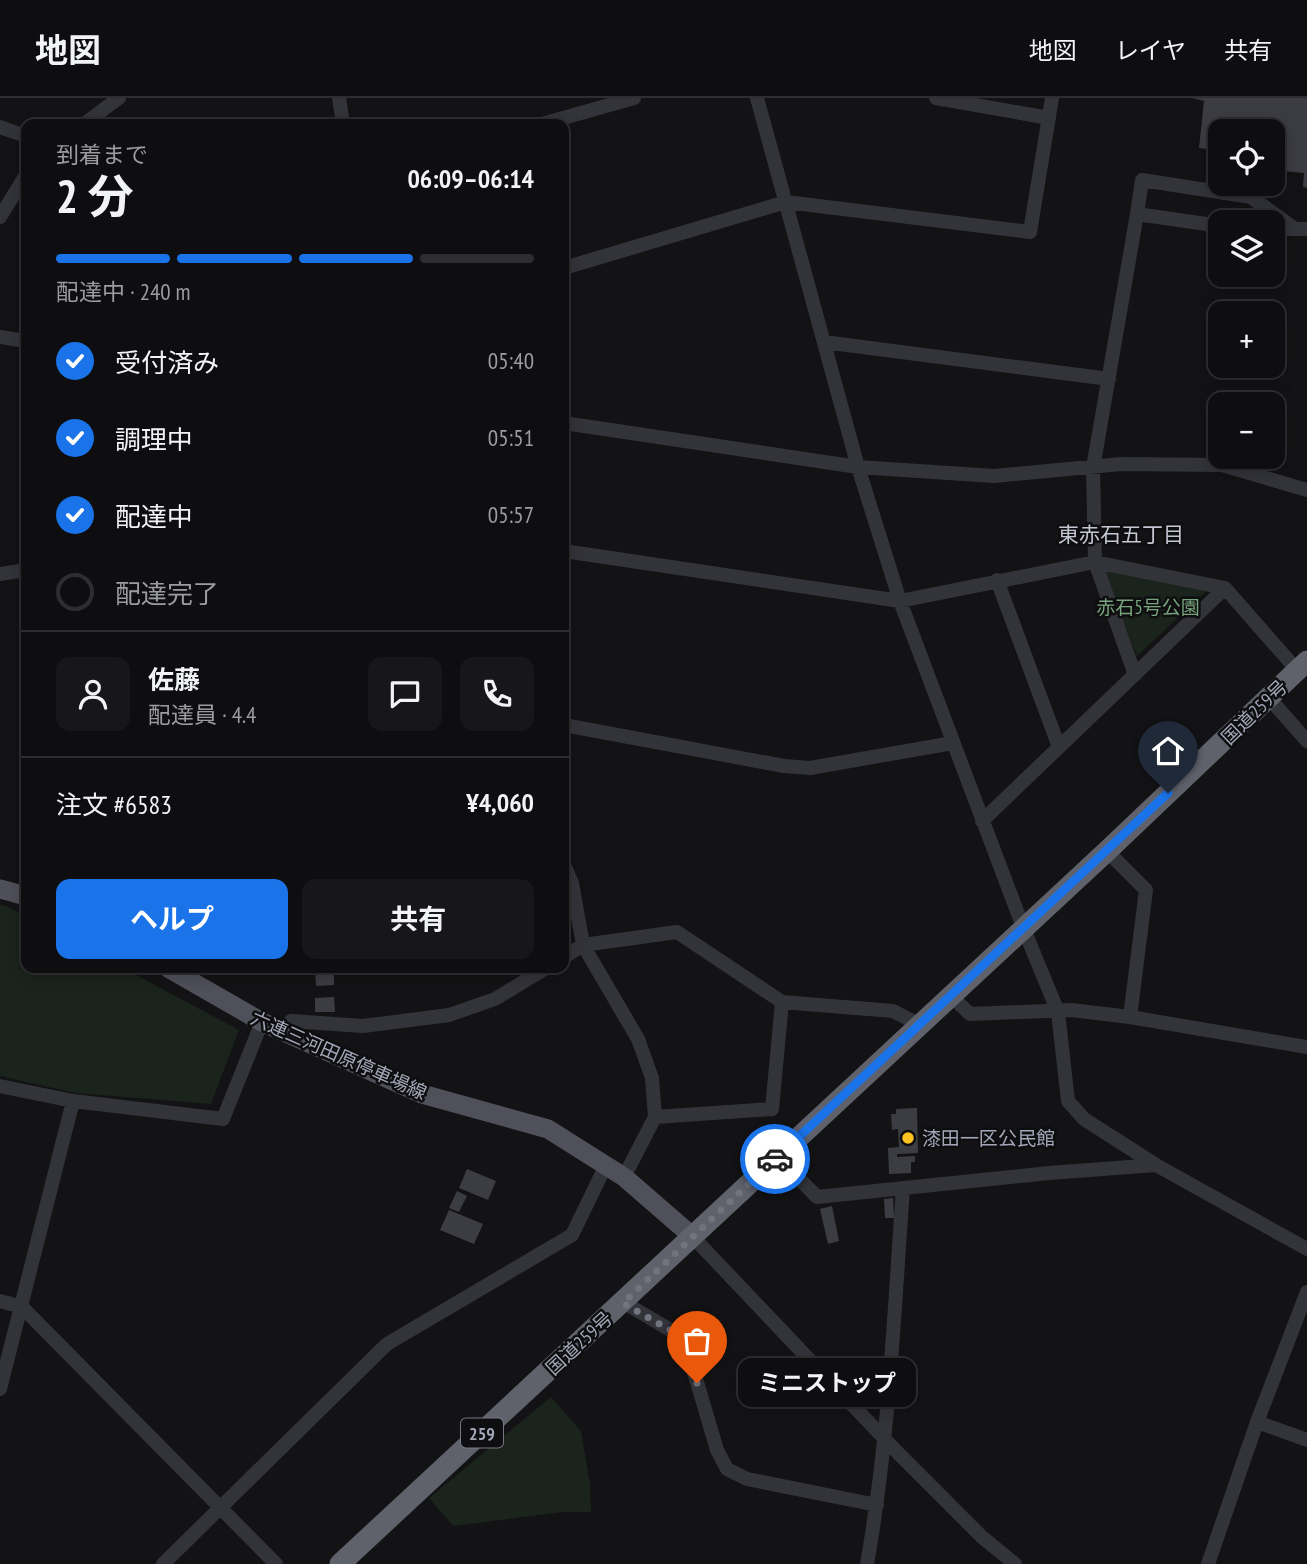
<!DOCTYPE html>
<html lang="ja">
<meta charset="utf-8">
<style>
:root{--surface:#0e0e10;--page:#171719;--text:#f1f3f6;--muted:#9b9c9f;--line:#2e2e30;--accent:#1a73e8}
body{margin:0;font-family:"PT Sans Narrow","Noto Sans JP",sans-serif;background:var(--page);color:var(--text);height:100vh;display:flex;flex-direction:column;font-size:26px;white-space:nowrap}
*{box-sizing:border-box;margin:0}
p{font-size:23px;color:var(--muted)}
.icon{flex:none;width:38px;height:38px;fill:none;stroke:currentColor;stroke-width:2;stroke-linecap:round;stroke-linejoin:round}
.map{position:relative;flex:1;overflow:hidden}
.drawer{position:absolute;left:21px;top:21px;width:548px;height:854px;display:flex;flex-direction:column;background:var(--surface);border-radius:14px;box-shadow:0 4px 18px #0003,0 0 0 2px var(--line)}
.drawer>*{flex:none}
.controls{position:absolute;left:1208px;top:21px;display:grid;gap:14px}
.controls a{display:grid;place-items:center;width:77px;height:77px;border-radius:14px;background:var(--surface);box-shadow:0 4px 18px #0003,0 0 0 2px var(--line);font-size:35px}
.pin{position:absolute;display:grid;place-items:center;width:60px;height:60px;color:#fff;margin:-72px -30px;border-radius:50% 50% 50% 0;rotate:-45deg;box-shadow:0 0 7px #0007}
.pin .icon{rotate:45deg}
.courier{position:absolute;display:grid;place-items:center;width:70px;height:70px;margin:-35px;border:5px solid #1a73e8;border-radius:50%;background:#fff;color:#222;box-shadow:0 2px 9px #0007}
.bubble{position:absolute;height:49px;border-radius:14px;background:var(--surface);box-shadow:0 4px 18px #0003,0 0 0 2px var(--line);font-size:23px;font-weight:700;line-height:49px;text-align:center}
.overview em{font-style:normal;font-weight:700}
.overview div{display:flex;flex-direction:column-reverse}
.overview{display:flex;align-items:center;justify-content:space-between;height:119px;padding:0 35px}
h1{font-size:46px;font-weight:700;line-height:52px}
.bar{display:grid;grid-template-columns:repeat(4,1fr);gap:10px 7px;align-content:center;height:84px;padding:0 35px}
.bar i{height:9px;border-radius:5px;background:var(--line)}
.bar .on{background:var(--accent)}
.bar p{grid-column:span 4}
.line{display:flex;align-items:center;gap:18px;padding:0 35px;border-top:2px solid var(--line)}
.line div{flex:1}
.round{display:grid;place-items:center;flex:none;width:74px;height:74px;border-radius:14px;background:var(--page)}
ol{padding:0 35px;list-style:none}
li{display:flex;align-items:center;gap:21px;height:77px}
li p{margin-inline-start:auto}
li .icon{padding:7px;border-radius:50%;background:var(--accent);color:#fff;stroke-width:4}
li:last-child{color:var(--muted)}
li i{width:38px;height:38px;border:4px solid var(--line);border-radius:50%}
.cta{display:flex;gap:14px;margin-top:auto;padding:14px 35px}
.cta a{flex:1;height:80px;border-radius:14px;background:var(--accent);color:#fff;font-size:28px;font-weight:700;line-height:80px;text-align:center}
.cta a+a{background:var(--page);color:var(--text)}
header{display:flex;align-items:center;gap:42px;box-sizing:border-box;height:98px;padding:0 35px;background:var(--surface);border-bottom:2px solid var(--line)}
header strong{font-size:33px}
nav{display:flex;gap:38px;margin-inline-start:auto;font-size:24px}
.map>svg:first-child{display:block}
.green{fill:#1a231c}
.building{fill:#3c3c43}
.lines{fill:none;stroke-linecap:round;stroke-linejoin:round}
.minor{stroke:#33343a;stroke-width:14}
.major{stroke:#4f5059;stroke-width:19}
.highway{stroke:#5f616b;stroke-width:21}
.done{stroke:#71737e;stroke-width:7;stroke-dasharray:0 12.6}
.route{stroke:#1a73e8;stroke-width:9}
.poi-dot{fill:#ffc220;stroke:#0e0e10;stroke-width:2.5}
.labels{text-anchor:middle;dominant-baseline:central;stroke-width:5;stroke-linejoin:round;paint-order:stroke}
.shield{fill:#0e0e10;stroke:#767985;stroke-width:2}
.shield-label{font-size:18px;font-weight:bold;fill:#a3a7b7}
.park-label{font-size:19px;fill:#77a47d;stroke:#0e0e10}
.street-label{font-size:19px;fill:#a3a7b7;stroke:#0e0e10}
.poi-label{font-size:19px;fill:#a3a7b7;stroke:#0e0e10;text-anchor:start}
.neighbourhood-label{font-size:21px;fill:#c4c7d2;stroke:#0e0e10}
</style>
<header>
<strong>地図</strong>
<nav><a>地図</a><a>レイヤ</a><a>共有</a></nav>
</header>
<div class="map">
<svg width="1307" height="1466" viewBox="0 0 1307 1466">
<rect width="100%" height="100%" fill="#131315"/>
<path class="green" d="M1102 471 1208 492 1137 558Z
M0 807 7 808 26 818V870H123L239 932 211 1006 75 995 0 978Z
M551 1299 581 1333 590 1386 591 1414H563L453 1428 429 1400Z"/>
<path class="building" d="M1192 0H1307V90L1303 89 1304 75 1272 72V33H1220V66L1206 64 1207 51 1199 50 1204 3Z
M315 870H334V887L316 888Z
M334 899 335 914H315V900Z
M917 1010 918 1055 897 1056V1059L915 1058V1064H911V1075L889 1076 888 1050 899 1049 898 1031 892 1032 891 1016H896V1011Z
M467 1071 496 1083 488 1102 459 1090Z
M457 1093 467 1098 459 1114 449 1110Z
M893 1100 894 1120H885L884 1101Z
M832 1108 839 1143 828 1146 820 1111Z
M449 1112 483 1126 474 1146 440 1132Z"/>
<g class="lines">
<path class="minor" d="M339 0 343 26
M757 0 858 369 900 503 1023 829 1058 914 1068 1003 1084 1021 1156 1067 1307 1151
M936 0 1049 20
M84 26 119 0
M542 26 634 0
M0 29 26 38
M0 119 26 77
M1220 128 1137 116 1142 82 1251 99 1295 131
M1272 131H1307
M564 170 786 104 1030 134 1052 0
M0 239 26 243
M824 244 1109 281
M564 325 858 369 994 378 1121 366 1222 367 1307 392
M564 453 900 503 1095 464 1225 490 1297 572
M0 476 26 472
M997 482 1059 649
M1135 577 1095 464 1093 370 1137 116
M1269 600 1307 643
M564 627 784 668 810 670 953 645
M982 723 1225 490
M1107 753 1146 792 1130 919
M564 767 572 785 583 847 638 941 652 980 655 1019 624 1079
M564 859 583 847 677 834 782 904 893 913 918 926
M950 897 970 916 1071 912 1130 919 1307 949
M287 935 291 923 363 928 449 917 495 901 546 870
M0 988 73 1003 223 1021 262 924
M655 1019 772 1011 782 904
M778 1059 817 1099 1049 1075 1156 1067
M692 1138 898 1355 982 1439 1015 1466
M0 1203 22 1209 276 1466
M623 1204 684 1240 717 1352 727 1371 747 1381 877 1407
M0 1291 73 1003
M1257 1324 1307 1342
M163 1466 387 1246 572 1137 606 1067
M867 1466C889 1342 894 1216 903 1090
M1208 1466 1257 1324 1307 1194"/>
<path class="major" d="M0 791 26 798
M168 870 262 924 422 996 548 1031 624 1079 692 1138"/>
<path class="highway" d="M340 1466 1107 753 1307 563"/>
</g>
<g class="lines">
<path class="done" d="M697 1285 684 1240 623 1205 775 1061"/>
<path class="route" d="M775 1061 1168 695"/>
</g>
<circle class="poi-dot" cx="908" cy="1040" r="7"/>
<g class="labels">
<rect class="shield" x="461" y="1320.5" width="42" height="29" rx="5"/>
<g class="shield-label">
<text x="482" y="1335">259</text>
</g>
<g class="park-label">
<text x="1148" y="509">赤石5号公園</text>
</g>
<g class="street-label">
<text transform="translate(1254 614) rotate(-44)">国道259号</text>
<text transform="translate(339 957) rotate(24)">六連三河田原停車場線</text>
<text transform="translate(579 1245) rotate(-43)">国道259号</text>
</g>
<g class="poi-label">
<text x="922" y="1040">漆田一区公民館</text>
</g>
<g class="neighbourhood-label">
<text x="1121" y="436">東赤石五丁目</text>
</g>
</g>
</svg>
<div class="controls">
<a><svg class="icon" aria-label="locate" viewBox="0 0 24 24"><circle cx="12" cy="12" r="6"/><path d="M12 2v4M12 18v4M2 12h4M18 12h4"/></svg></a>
<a><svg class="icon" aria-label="layers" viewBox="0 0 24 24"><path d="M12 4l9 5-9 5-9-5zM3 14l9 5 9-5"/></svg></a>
<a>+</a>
<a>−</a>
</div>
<div class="pin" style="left:697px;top:1285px;background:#ea580c"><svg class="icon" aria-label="bag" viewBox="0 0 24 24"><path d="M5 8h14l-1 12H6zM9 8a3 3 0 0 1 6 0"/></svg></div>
<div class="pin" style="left:1168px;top:695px;background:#1f2937"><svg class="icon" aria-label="home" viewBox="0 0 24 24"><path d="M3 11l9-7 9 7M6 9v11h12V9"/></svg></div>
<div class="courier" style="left:775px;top:1061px"><svg class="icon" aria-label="car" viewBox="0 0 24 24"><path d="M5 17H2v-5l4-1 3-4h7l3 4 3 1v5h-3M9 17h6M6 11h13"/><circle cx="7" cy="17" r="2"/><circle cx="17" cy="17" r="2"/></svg></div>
<div class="bubble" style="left:738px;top:1260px;width:178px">ミニストップ</div>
<section class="drawer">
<div class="overview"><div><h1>2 分</h1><p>到着まで</p></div><em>06:09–06:14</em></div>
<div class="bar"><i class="on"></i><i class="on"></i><i class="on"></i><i></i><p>配達中 · 240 m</p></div>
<ol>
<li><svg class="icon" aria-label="check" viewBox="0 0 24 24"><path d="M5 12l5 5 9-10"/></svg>受付済み<p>05:40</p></li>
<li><svg class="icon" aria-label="check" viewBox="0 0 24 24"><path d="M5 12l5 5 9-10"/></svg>調理中<p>05:51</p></li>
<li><svg class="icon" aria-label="check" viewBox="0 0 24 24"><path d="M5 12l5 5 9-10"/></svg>配達中<p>05:57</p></li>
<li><i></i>配達完了</li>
</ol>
<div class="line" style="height:126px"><a class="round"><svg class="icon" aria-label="person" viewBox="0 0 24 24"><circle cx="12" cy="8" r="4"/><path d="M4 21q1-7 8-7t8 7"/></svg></a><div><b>佐藤</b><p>配達員 · 4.4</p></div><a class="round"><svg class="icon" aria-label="chat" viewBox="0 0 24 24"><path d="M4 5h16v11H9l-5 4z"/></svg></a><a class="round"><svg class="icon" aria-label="phone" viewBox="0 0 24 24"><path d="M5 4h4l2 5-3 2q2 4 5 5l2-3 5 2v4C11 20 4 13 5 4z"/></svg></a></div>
<div class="line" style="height:91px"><div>注文 #6583</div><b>¥4,060</b></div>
<div class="cta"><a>ヘルプ</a><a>共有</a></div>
</section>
</div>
